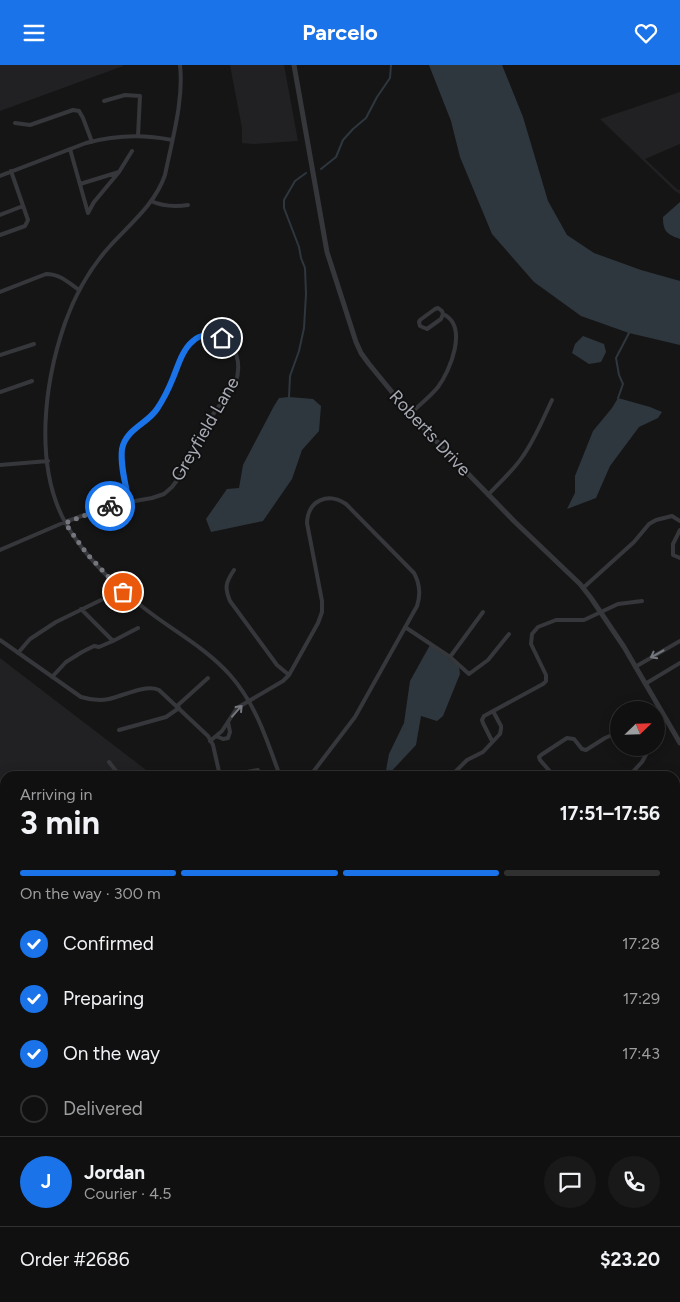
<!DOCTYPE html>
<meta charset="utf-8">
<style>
:root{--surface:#101010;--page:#191919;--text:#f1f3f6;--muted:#9c9d9f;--line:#303030;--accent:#1a73e8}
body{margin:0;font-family:Figtree,sans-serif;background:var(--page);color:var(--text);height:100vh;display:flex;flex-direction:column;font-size:19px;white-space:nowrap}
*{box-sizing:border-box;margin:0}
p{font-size:16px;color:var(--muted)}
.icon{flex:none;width:28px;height:28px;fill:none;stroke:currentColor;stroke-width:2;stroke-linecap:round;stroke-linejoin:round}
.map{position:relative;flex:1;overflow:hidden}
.details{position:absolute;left:0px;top:706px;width:680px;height:531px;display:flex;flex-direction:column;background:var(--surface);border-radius:15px 15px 0 0;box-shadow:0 2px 12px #0003,0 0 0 1px var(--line)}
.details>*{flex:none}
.needle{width:32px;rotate:67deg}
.fabs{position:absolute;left:610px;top:636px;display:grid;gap:10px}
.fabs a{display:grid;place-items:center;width:55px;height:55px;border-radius:50%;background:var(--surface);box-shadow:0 2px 12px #0003,0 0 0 1px var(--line);font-size:25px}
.pin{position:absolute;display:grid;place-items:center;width:42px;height:42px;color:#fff;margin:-21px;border:2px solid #fff;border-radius:50%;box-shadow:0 1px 5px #0007}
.courier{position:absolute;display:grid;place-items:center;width:50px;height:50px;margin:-25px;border:4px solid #1a73e8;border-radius:50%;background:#fff;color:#222;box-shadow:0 1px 6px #0007}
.summary em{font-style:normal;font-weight:700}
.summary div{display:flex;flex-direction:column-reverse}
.summary{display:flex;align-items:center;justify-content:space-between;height:85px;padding:0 20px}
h1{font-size:32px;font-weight:700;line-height:38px}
.bar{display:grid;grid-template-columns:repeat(4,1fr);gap:8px 5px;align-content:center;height:60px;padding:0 20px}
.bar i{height:6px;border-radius:4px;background:var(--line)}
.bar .selected{background:var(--accent)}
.bar p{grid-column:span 4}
.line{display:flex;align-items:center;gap:12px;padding:0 20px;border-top:1px solid var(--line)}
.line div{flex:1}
.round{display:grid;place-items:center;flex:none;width:52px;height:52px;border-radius:26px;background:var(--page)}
ol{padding:0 20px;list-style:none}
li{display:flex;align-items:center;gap:15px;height:55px}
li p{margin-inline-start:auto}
li .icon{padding:5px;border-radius:50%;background:var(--accent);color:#fff;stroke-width:4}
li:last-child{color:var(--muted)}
li i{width:28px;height:28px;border:2px solid var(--line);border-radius:50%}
header{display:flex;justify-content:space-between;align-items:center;height:65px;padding:0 20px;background:var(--accent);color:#fff;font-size:22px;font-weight:700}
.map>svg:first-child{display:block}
.built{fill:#212123}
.green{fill:#212822}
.water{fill:#2f373e}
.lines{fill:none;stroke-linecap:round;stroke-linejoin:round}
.stream{stroke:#2f373e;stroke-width:2}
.minor{stroke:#36373b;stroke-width:4}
.tertiary{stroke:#36373b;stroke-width:5}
.motorway{stroke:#62656b;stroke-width:8}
.oneway{stroke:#75777e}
.done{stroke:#75767d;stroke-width:5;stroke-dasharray:0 9}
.route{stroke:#1a73e8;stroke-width:6}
.labels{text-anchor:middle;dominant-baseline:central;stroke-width:4;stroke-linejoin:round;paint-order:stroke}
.street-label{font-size:18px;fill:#a8abb5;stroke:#101011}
</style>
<header><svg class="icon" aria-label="menu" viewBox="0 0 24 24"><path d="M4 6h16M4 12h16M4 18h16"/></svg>Parcelo<svg class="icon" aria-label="heart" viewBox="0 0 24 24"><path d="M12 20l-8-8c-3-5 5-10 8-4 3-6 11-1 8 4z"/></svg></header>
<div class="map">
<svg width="680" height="1237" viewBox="0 0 680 1237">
<rect width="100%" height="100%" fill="#151516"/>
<path class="built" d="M0 0H122L123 1 0 46Z
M230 0H284L298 76 253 79 242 78V63Z
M680 27V79L645 94 677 124 680 125V129L675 126 600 54Z
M0 593 154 711H5V913L0 915Z"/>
<path class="green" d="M680 912V1237H0V1192L3 1189H5V1232H675V919Z"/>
<path class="water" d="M429 0H502L523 52 548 136 567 170 594 188 641 205 680 216V280L629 268 581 251 534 217 492 169 460 92 451 56Z
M680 137V174C667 169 663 167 663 152Z
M583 271 604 279 606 287 601 297 589 299 572 288 575 279Z
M289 332 313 334 321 341 319 366 302 385 292 414 263 456 211 467 206 454 227 424 239 423 243 400 274 341 279 333Z
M618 333 650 342 662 347 658 353 639 362 610 401 596 433 567 444 575 428V411L593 366 612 343Z
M430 580 459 601 460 609 443 651 437 656 421 651 416 680 387 711H385L389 689 404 658 410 616Z"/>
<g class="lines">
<path class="stream" d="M321 104 336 92 343 75 353 64 366 53 377 32 390 13 391 0
M289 332 290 311 299 286 304 263 306 229 305 203 301 193 299 182 284 143V135L295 116 306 108
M618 333 623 319 619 310 616 293 629 268 628 266"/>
<path class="minor" d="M180 0C184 35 172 75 165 110 155 139 131 158 110 181 90 203 75 230 65 258 44 318 34 400 65 457 84 491 114 520 144 543 173 566 205 582 230 610 256 639 267 676 280 711
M104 36 125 30 140 31 138 71
M15 58 30 60 73 45 79 46 83 53 92 77
M70 84 88 148 94 137 119 107 132 86
M0 111 86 78C115 70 143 69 172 75
M80 119 119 107
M151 136C164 142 175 142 188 140
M0 150 23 141
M0 170 25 161 28 155 11 106
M0 227 46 209C60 209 68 217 79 225
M438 243 442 246 443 249 441 254 427 264 420 261 419 257 420 255 435 244Z
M0 290 34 279
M0 327 32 316
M410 349C419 340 430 332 438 322 450 306 469 261 443 249
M0 400 48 396
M488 430C500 417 513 406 523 391 535 374 543 354 552 335
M680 465 673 479V490L680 493
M0 485 65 457 112 440 152 433 164 429 172 422 181 410 203 363 235 319C242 301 238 277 217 271 211 270 204 269 198 272 183 279 179 300 173 314 169 323 164 332 159 341 149 358 126 363 122 384 120 401 126 421 129 437
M234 505C226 517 224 522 230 536L277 600 289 610
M583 523 634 477 649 459 656 455 672 451 680 456
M81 544 113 576
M405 562 450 592 483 547
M0 575 81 632C91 635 99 636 109 634 123 631 145 619 159 625L208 671 213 680 220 711
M18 588 30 574 56 557 101 535
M450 592 469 609 488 595 509 569
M635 602 680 576
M52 612 66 597 82 587 94 581 99 582 113 576 138 563
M645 619 680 598
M177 641 208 613
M656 661 666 655
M119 665 166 652 179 643
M216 671 223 674 228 673 230 667 228 657
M210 676 222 666 237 643 283 616 289 610 318 558 322 547V536L307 458C308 435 328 427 346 439L414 508C420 519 421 529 417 541L355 652 310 711
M492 676 483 658 482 655 484 651 543 619 546 616V610L531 579 532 569 538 562 556 555H584L618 539 642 536
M109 697 120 711
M225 711 258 705
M451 711 467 695 483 687 500 669 501 664V661L493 646
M554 711 540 695 539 692 541 690 567 673 574 674 582 684 586 685 605 673 619 667
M629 711 642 697 650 682
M0 884 5 883
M55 1232 57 1237
M254 1232 270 1234 282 1232
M312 1232 324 1237
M394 1237 398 1232"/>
<path class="tertiary" d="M294 0 327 187 356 277 361 288 369 299 410 349 515 457 580 519 591 533 624 582 680 678
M675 915 680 908
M0 1188H5"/>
<path class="motorway" d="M675 745 680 744
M675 760 680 759
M0 928 5 927
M0 944 5 943"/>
</g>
<defs><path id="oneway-shaft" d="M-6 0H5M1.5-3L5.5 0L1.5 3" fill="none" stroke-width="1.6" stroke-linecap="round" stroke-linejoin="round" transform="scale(1.25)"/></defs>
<g class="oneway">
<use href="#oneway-shaft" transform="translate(657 589) rotate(151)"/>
<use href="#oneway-shaft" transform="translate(237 646) rotate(-48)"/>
</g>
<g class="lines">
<path class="done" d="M110 441 65 458 87 489 123 527"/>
<path class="route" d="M110 441 129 437C126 421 120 401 122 384 126 364 147 359 157 344 163 335 169 323 173 313 178 301 182 285 193 276 201 268 212 270 222 273"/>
</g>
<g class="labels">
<g class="street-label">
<text transform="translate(205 364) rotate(-60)">Greyfield Lane</text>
<text transform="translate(430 368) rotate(47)">Roberts Drive</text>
</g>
</g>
</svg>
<div class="fabs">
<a><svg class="needle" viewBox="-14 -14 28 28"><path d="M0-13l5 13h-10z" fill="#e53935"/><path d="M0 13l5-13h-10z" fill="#9c9d9f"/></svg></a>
</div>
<div class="pin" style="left:123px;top:527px;background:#ea580c"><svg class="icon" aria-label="bag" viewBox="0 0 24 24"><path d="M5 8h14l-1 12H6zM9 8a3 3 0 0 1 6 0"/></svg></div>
<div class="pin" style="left:222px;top:273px;background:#1f2937"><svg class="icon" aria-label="home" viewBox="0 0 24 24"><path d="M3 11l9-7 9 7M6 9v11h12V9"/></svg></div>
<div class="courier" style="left:110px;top:441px"><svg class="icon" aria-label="bike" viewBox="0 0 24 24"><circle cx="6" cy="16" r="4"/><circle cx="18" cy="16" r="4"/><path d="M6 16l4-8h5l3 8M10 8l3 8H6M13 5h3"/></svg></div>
<section class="details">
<div class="summary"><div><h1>3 min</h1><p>Arriving in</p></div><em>17:51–17:56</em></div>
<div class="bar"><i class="selected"></i><i class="selected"></i><i class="selected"></i><i></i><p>On the way · 300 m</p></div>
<ol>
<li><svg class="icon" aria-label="check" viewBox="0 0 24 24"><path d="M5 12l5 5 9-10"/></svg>Confirmed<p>17:28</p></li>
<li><svg class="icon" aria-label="check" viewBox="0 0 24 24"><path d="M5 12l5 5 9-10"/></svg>Preparing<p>17:29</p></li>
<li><svg class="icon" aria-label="check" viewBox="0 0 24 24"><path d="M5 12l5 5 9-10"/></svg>On the way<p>17:43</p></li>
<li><i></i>Delivered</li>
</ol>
<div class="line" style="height:90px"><b class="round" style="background:var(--accent);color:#fff">J</b><div><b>Jordan</b><p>Courier · 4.5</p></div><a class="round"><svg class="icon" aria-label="chat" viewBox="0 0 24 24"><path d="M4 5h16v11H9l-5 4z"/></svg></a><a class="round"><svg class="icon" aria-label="phone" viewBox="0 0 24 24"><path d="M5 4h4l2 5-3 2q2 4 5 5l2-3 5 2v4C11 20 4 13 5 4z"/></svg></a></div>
<div class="line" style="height:65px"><div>Order #2686</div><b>$23.20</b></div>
</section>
</div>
